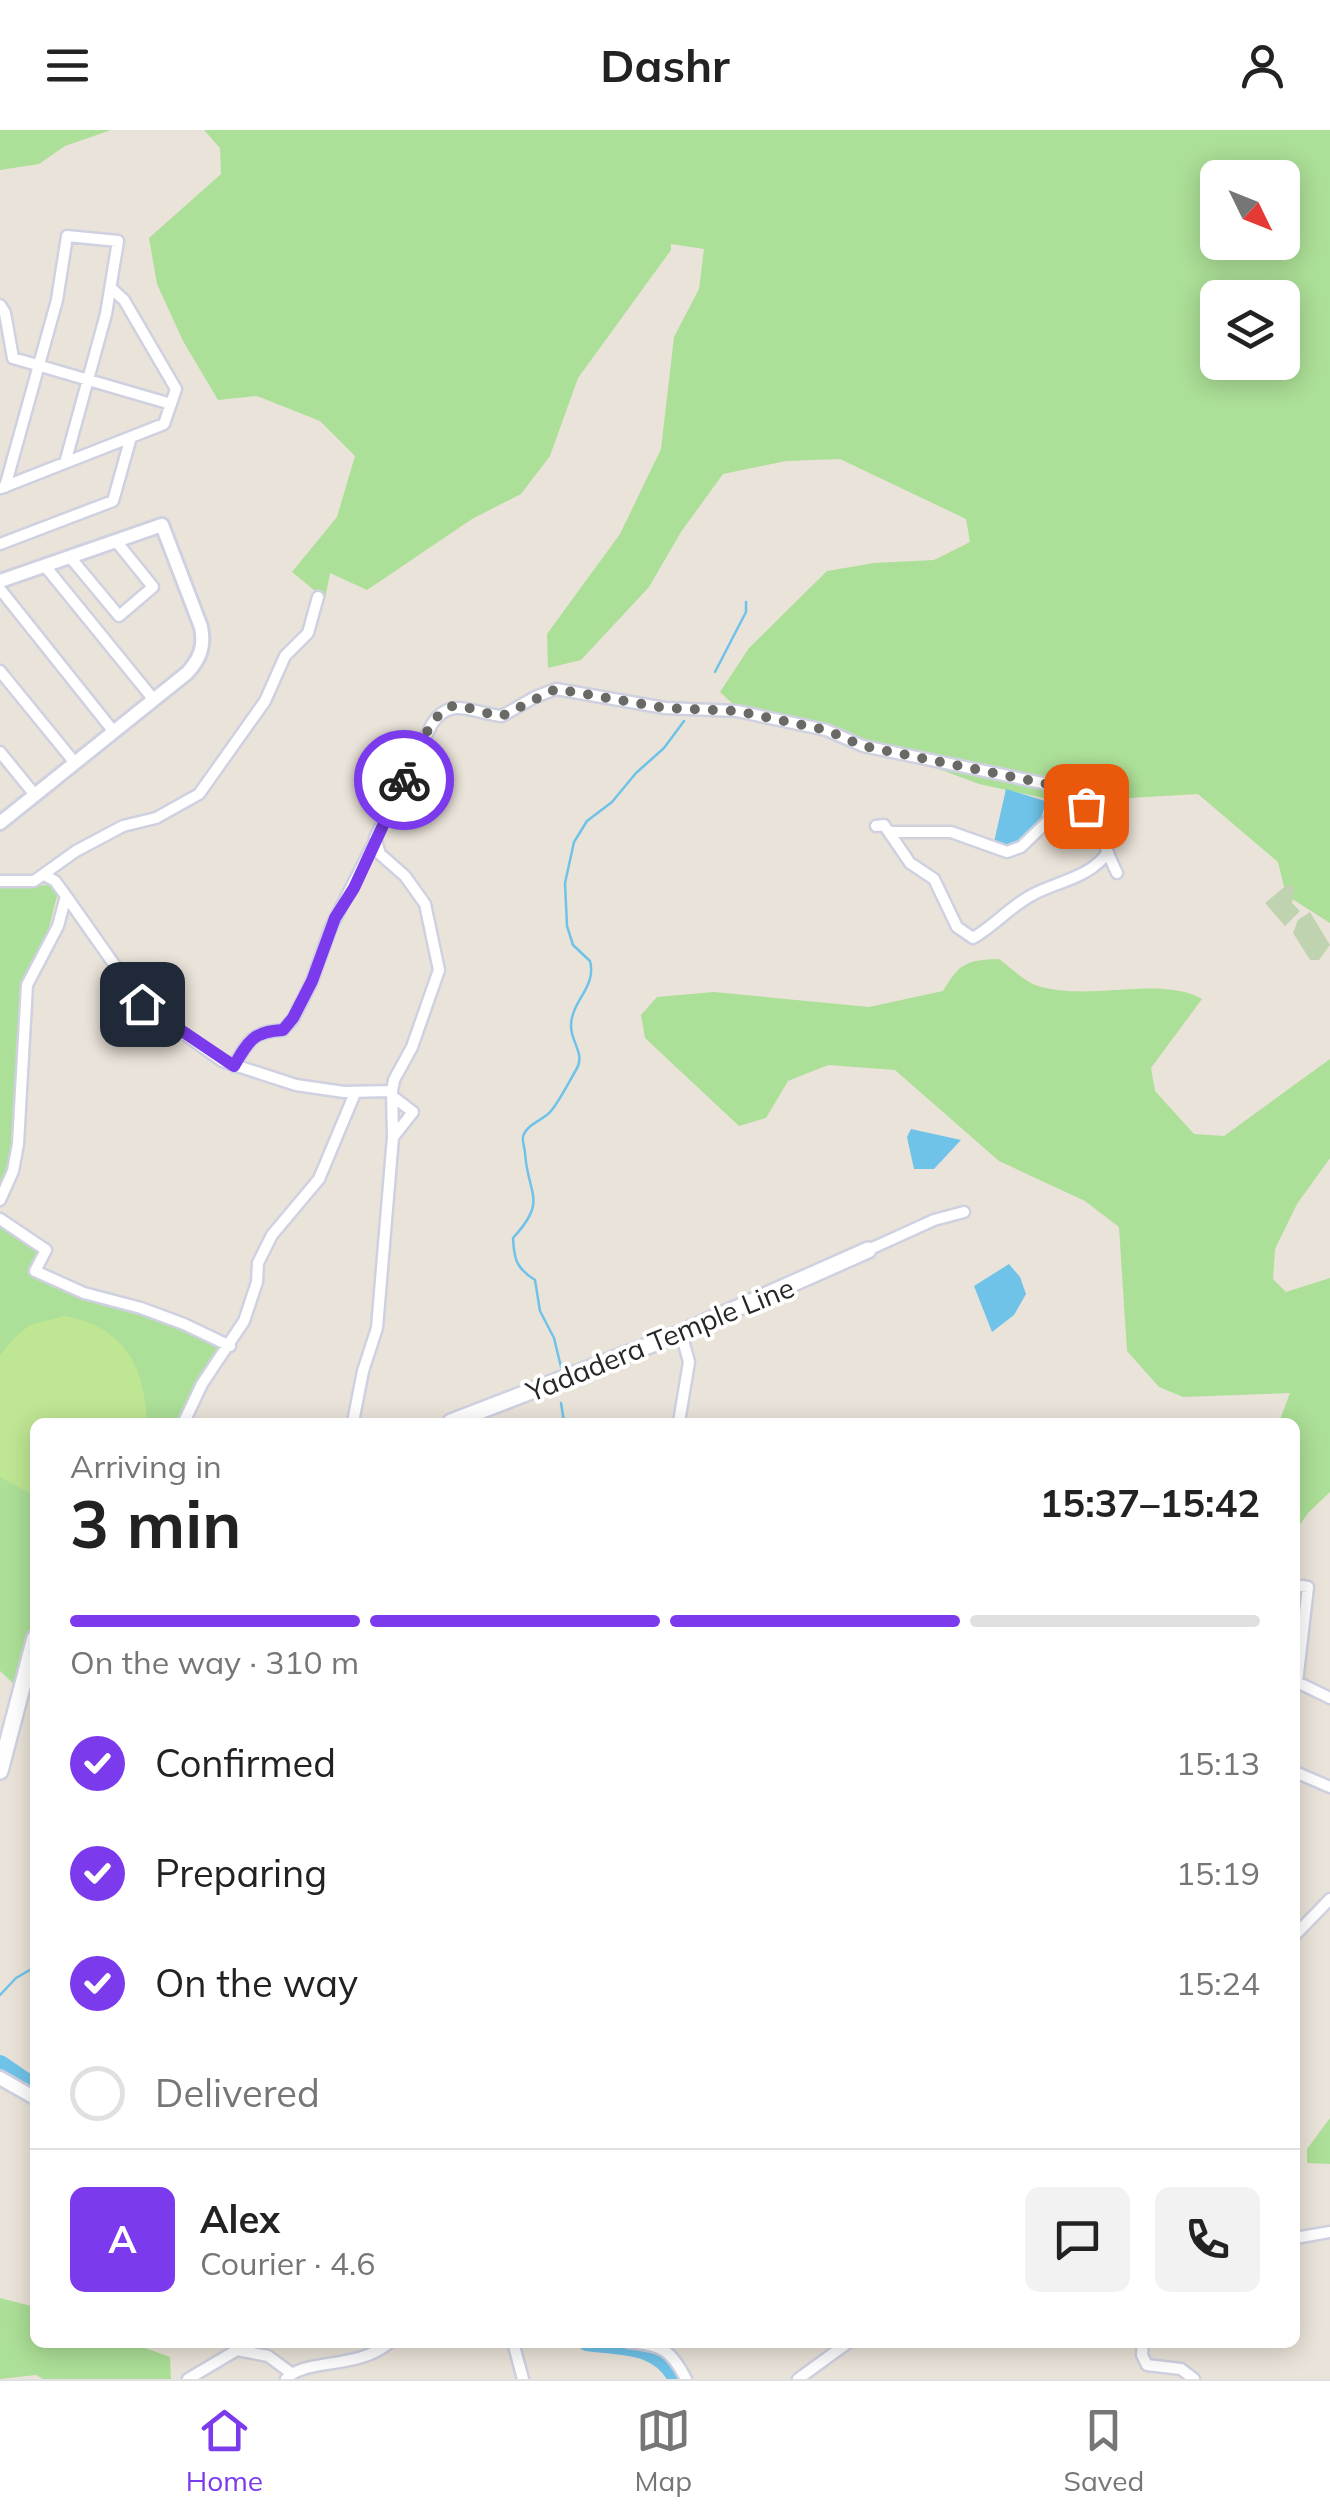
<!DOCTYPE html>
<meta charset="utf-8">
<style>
:root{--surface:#fff;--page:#f2f2f2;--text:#222;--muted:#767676;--line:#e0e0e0;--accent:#7c3aed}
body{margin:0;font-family:Mulish,sans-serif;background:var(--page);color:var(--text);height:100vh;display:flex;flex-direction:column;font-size:38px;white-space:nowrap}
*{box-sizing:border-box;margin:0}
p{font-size:32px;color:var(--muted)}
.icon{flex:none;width:55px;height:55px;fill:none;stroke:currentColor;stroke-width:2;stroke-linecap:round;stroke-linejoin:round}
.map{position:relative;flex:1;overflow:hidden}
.drawer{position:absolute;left:30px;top:1288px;width:1270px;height:930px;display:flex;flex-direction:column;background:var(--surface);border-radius:15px;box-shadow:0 5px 25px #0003}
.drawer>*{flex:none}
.needle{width:65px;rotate:133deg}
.buttons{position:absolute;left:1200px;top:30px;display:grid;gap:20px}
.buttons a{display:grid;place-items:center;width:100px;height:100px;border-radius:15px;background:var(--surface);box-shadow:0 5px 25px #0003;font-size:50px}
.pin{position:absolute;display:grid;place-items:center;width:85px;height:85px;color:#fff;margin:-42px;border-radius:20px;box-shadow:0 5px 15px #0006}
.courier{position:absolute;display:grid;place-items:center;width:100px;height:100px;margin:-50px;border:8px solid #7c3aed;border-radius:50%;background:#fff;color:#222;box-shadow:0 2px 12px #0007}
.headline em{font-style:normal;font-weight:700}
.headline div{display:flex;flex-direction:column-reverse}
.headline{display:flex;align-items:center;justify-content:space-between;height:170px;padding:0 40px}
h1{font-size:65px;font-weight:700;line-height:75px}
.bar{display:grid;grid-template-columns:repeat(4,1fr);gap:15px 10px;align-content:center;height:120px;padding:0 40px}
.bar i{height:12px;border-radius:8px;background:var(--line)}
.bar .on{background:var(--accent)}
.bar p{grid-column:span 4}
.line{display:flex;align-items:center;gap:25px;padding:0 40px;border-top:2px solid var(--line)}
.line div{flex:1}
.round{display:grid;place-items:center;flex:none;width:105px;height:105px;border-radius:15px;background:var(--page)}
ol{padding:0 40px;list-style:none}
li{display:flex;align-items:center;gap:30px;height:110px}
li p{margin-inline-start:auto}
li .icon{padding:10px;border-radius:50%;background:var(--accent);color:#fff;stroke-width:4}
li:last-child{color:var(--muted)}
li i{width:55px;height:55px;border:5px solid var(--line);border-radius:50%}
header{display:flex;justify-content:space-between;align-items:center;height:130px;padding:0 40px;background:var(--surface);font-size:45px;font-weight:700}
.tabs{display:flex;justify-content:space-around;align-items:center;height:140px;border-top:2px solid var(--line);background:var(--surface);font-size:28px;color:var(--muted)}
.tabs a{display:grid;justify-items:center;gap:5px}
.tabs .on{color:var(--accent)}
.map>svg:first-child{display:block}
.green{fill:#acdf97;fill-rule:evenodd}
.cemetery{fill:#c0d3b1}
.pitch{fill:#bfe693}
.water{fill:#6fc3e9}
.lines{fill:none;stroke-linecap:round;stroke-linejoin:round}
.stream{stroke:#6fc3e9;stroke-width:2.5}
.river{stroke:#6fc3e9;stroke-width:18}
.minor-casing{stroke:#cfd1e0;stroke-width:15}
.tertiary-casing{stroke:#cfd1e0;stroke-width:18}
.secondary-casing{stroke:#cfd1e0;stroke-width:20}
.minor{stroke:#fff;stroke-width:10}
.tertiary{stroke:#fff;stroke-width:12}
.secondary{stroke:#fff;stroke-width:15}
.done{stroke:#6b6965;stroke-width:10;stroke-dasharray:0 18}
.route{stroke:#7c3aed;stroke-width:12}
.labels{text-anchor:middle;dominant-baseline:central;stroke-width:8;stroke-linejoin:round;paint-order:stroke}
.street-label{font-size:28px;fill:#272727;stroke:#fff}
</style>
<header><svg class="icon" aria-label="menu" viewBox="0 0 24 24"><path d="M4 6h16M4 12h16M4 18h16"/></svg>Dashr<svg class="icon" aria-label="person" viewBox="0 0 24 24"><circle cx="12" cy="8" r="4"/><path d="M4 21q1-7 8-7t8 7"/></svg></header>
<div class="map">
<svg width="1330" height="2249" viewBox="0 0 1330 2249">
<rect width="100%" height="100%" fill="#eae3d9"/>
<path class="green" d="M0 0H111L65 16 39 34 0 40Z
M204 0H1330V793L1286 765 1278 732 1198 664 1061 672 979 654 931 636 734 575 720 562 749 518 827 441 874 433 934 430 970 412 966 389 840 329 786 331 723 344 681 402 649 457 581 530 548 538 547 504 620 404 661 319 674 207 699 159 704 119 671 114V120L578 248 550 326 521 364 472 389 367 460 330 443 325 469 292 442 337 387 355 326 320 291 257 266 218 270 183 211 157 154 149 108 221 44 220 18ZM1218 48H1282V112H1218ZM1218 168H1282V232H1218Z
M50 755 58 762 45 813 23 864 11 1039 0 1064V758Z
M999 829C1011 838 1024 851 1038 856 1090 872 1160 845 1202 869L1151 938 1155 961 1194 1004 1224 1006 1330 929V1028L1297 1074 1275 1119 1273 1149 1286 1162 1330 1148V1362L1308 1383 1295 1402V1292H1279L1290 1263 1183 1267 1159 1257 1127 1221 1119 1097 1085 1071 999 1031 895 940 828 935 788 951 766 988 739 996 645 908 641 885 657 867 714 862 869 877 943 861C960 833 966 830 999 829Z
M0 1092 42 1121 32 1145 85 1170 144 1184 224 1219 180 1292H35V1490L15 1555 0 1541Z
M1330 1988V2034L1307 2033V2019Z
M0 2168 35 2177V2212L131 2213 170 2227 171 2249H43L36 2245 0 2249Z"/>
<path class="cemetery" d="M1288 754 1295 758 1292 773 1300 781 1285 796 1265 773Z
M1310 782 1330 815 1319 830H1310L1293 803 1298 790Z"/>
<path class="pitch" d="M64 1186C123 1196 145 1235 147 1292H35V1366L0 1347V1225L16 1206 30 1195Z"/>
<path class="water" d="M1006 659 1045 671C1044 690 1030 709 1013 716L994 712Z
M911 999 961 1010 934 1039H914L907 1007Z
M1009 1134 1020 1147 1026 1164 1014 1185 992 1202 974 1156Z"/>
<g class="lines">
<path class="stream" d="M715 542 746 482V472
M561 1237 554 1208 540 1181 535 1150C516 1138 514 1129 513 1108 548 1070 528 1066 525 1023 525 1018 522 1012 523 1007 526 994 544 990 551 981 560 970 569 952 576 940 586 924 571 913 571 896 571 871 597 857 590 831L573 815 567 796 565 753 574 712 587 691 612 672 636 643 664 618 684 591
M561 1273 564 1292
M0 1865 16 1848 35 1837
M807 2249 855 2212"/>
<path class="river" d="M0 1934 35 1958
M587 2212C622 2217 659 2213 677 2249"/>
<defs>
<path id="minor" d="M0 175 5 183 13 228 171 274
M5 357 57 170 67 106 118 111 106 184 65 333
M1 358 164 294 176 259 124 170 112 159
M0 414 113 371 131 307
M70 427 119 486 153 457 116 411
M45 436 154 570
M0 459 114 602
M0 541 75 633
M0 622 35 665
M876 696 884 695 910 733 934 749 957 797 973 808C994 796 1011 776 1032 765 1058 751 1090 748 1108 722
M890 702H951L1007 722 1021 717 1075 665
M46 746 55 751 66 766 142 874 222 931 296 955 344 962 392 961
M0 751H34L76 721 123 696 156 688 199 664 265 571 285 526 308 503 318 467
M234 936C248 910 254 901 283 900L293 889 312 851 331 797 375 711
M392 966 413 982 394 1006
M0 1070 13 1041 18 1014 27 855 58 796 66 766
M0 1089 46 1120 35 1141 84 1163 141 1178 184 1194 230 1216
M868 1120 934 1090 964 1082
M184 1292 202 1254 244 1191 257 1152 258 1133 272 1105 319 1049 355 963
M353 1292 363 1241 377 1198 393 1007 392 961 394 950 412 917 439 840 425 774 405 746 380 724 375 708 432 594C451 565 474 584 502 586L535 567 556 559 665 578 737 581 826 600 863 616 1057 656C1096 676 1099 707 1117 743
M679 1292 689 1232 681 1203
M1295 1455 1308 1457 1297 1552 1330 1568
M1295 1642 1330 1657
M1295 1805 1330 1769
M1295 2108 1330 2102
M513 2212 523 2249
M629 2212C662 2216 670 2218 686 2249
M1143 2212 1142 2225 1147 2235 1181 2239 1194 2249
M188 2249 237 2220 268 2226 291 2243
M286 2249C304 2228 359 2240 390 2212
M798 2249 849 2212"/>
<path id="tertiary" d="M0 451 162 395 201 497C205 516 200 529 187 543L0 693
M0 1948 35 1968"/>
<path id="secondary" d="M451 1292 681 1203 868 1120
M0 1641 35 1508"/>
</defs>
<use href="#minor" class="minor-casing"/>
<use href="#tertiary" class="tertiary-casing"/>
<use href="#secondary" class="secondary-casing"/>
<use href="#minor" class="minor"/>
<use href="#tertiary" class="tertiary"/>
<use href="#secondary" class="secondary"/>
</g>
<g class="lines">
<path class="done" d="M404 650C413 632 432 578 454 576 467 575 487 585 502 586L556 559 665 578 737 581 826 600 863 616 1057 656 1075 665 1086 676"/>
<path class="route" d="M142 874 234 936C248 911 254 901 283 900L293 888 312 851 335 788 354 758 404 650"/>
</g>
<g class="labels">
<g class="street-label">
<text transform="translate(660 1209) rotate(-22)">Yadadera Temple Line</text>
</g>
</g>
</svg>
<div class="buttons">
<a><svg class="needle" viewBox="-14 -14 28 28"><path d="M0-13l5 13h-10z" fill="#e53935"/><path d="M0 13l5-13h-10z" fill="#767676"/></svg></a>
<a><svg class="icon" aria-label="layers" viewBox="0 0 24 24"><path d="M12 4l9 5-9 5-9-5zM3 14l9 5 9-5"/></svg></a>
</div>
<div class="pin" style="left:1086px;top:676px;background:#ea580c"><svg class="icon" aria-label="bag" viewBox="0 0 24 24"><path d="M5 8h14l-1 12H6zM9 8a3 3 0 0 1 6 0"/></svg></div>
<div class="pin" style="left:142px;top:874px;background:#1f2937"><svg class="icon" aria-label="home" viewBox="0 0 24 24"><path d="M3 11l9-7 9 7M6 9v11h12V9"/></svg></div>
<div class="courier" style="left:404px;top:650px"><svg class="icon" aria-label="bike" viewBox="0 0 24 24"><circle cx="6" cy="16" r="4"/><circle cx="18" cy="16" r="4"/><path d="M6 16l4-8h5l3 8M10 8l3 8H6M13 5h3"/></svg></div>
<section class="drawer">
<div class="headline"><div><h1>3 min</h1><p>Arriving in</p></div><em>15:37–15:42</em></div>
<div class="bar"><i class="on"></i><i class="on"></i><i class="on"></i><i></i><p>On the way · 310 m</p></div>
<ol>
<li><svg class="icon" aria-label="check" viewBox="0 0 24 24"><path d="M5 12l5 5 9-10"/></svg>Confirmed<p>15:13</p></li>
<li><svg class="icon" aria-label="check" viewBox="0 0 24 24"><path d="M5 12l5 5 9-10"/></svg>Preparing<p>15:19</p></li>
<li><svg class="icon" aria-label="check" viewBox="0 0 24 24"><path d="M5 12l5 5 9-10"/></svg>On the way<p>15:24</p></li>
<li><i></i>Delivered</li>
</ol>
<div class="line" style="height:180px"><b class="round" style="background:var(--accent);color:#fff">A</b><div><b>Alex</b><p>Courier · 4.6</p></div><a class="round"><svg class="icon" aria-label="chat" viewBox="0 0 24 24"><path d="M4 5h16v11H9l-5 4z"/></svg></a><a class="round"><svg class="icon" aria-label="phone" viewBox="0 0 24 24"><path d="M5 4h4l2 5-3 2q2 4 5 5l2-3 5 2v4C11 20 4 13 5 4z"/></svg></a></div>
</section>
</div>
<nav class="tabs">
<a class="on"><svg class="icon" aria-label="home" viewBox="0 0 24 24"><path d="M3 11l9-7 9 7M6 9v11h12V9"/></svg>Home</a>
<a><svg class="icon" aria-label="map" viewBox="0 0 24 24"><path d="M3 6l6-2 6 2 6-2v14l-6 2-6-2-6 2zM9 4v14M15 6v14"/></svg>Map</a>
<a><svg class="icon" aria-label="saved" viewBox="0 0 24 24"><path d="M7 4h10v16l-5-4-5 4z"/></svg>Saved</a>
</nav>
